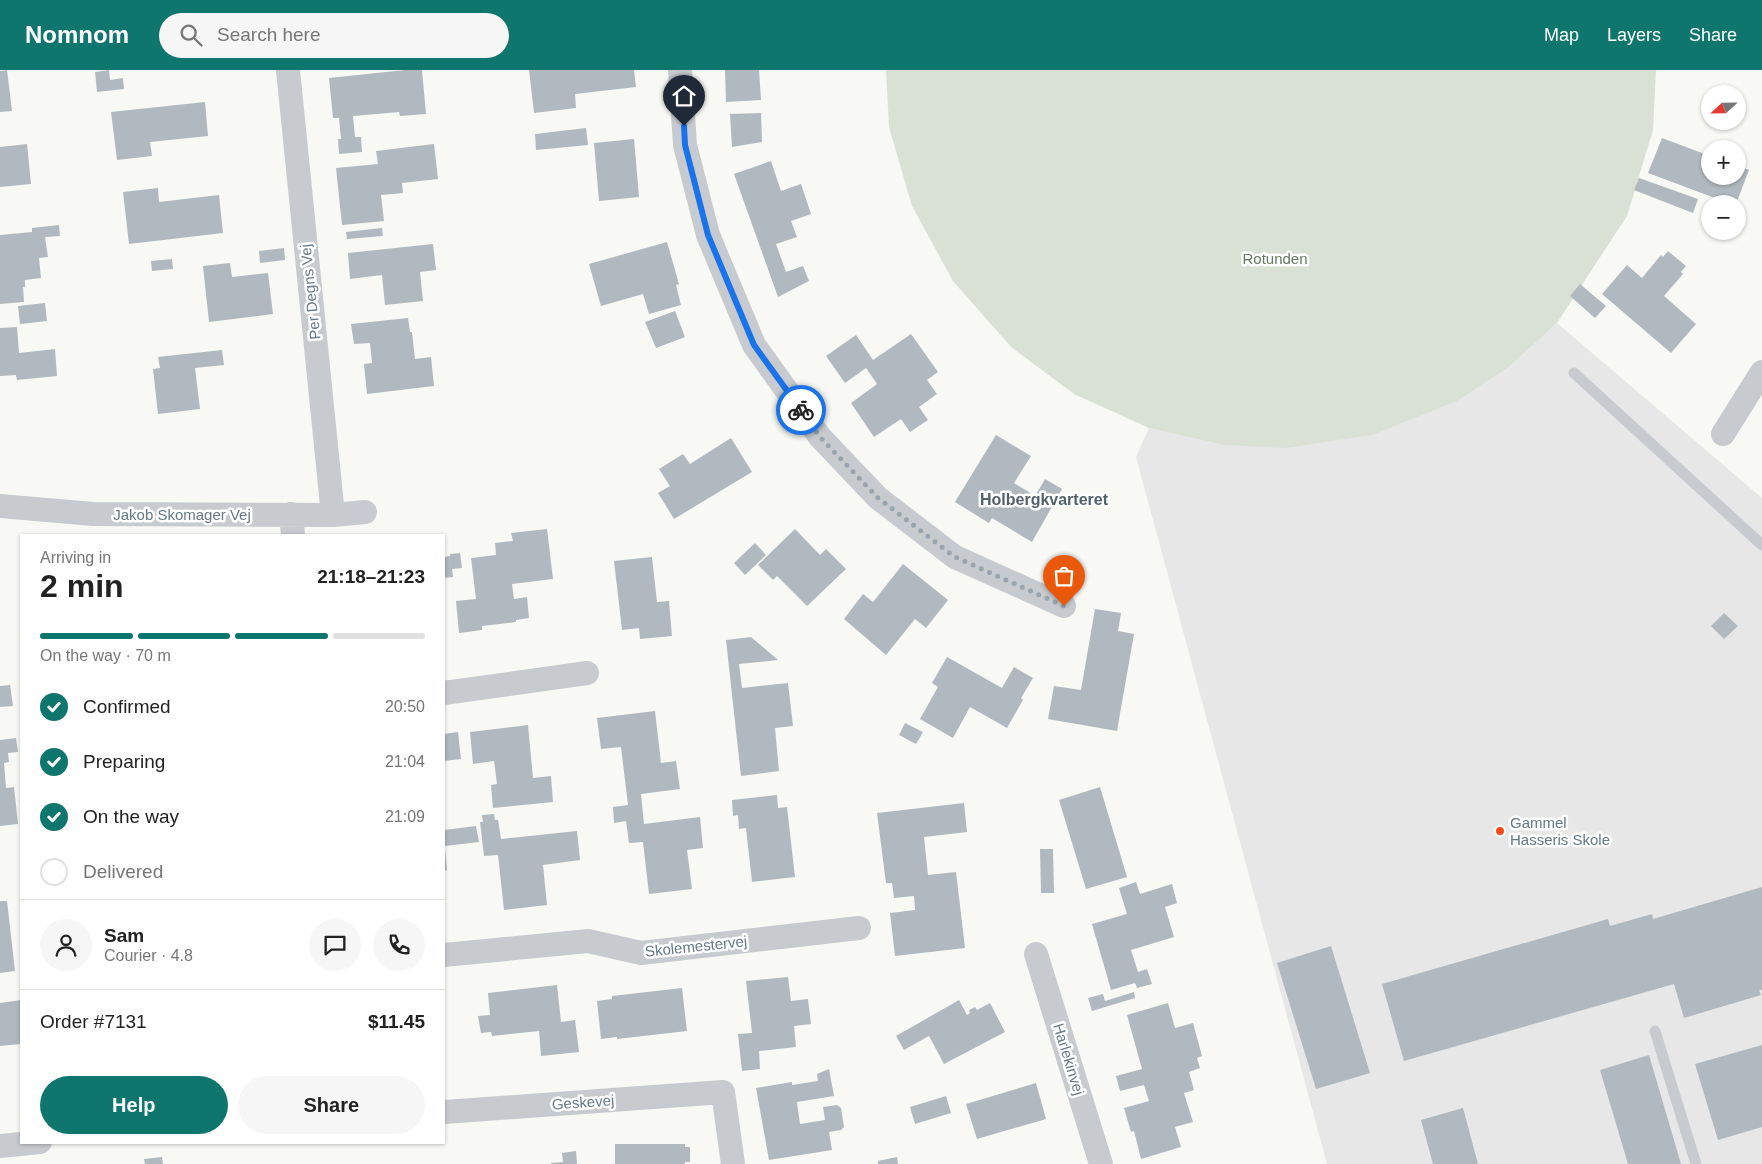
<!DOCTYPE html>
<meta charset="utf-8">
<style>
:root{--surface:#fff;--page:#f6f6f6;--text:#222;--muted:#767676;--line:#e0e0e0;--accent:#0f766e}
body{margin:0;font-family:Helvetica,sans-serif;background:var(--page);color:var(--text);height:100vh;display:flex;flex-direction:column;font-size:19px;white-space:nowrap}
*{box-sizing:border-box;margin:0}
p{font-size:16px;color:var(--muted)}
.icon{flex:none;width:28px;height:28px;fill:none;stroke:currentColor;stroke-width:2;stroke-linecap:round;stroke-linejoin:round}
.map{position:relative;flex:1;overflow:hidden}
.panel{position:absolute;left:20px;top:464px;width:425px;height:610px;display:flex;flex-direction:column;background:var(--surface);border-radius:0px;box-shadow:0 1px 4px #0004}
.panel>*{flex:none}
.needle{width:32px;rotate:248deg}
.fabs{position:absolute;left:1701px;top:15px;display:grid;gap:10px}
.fabs a{display:grid;place-items:center;width:45px;height:45px;border-radius:50%;background:var(--surface);box-shadow:0 1px 4px #0004;font-size:25px}
.pin{position:absolute;display:grid;place-items:center;width:42px;height:42px;color:#fff;margin:-51px -21px;border-radius:50% 50% 50% 0;rotate:-45deg;box-shadow:0 0 5px #0007}
.pin .icon{rotate:45deg}
.courier{position:absolute;display:grid;place-items:center;width:50px;height:50px;margin:-25px;border:4px solid #1a73e8;border-radius:50%;background:#fff;color:#222;box-shadow:0 1px 6px #0007}
.head em{font-style:normal;font-weight:700}
.head div{display:flex;flex-direction:column-reverse}
.head{display:flex;align-items:center;justify-content:space-between;height:85px;padding:0 20px}
h1{font-size:32px;font-weight:700;line-height:38px}
.bar{display:grid;grid-template-columns:repeat(4,1fr);gap:8px 5px;align-content:center;height:60px;padding:0 20px}
.bar i{height:6px;border-radius:4px;background:var(--line)}
.bar .on{background:var(--accent)}
.bar p{grid-column:span 4}
.line{display:flex;align-items:center;gap:12px;padding:0 20px;border-top:1px solid var(--line)}
.line div{flex:1}
.round{display:grid;place-items:center;flex:none;width:52px;height:52px;border-radius:26px;background:var(--page)}
ol{padding:0 20px;list-style:none}
li{display:flex;align-items:center;gap:15px;height:55px}
li p{margin-inline-start:auto}
li .icon{padding:5px;border-radius:50%;background:var(--accent);color:#fff;stroke-width:4}
li:last-child{color:var(--muted)}
li i{width:28px;height:28px;border:2px solid var(--line);border-radius:50%}
.primary-button{display:flex;gap:10px;margin-top:auto;padding:10px 20px}
.primary-button a{flex:1;height:58px;border-radius:30px;background:var(--accent);color:#fff;font-size:20px;font-weight:700;line-height:58px;text-align:center}
.primary-button a+a{background:var(--page);color:var(--text)}
header{display:flex;align-items:center;gap:30px;box-sizing:border-box;height:70px;padding:0 25px;background:var(--accent);color:#fff}
header strong{font-size:24px}
nav{display:flex;gap:28px;margin-inline-start:auto;font-size:18px}
.search{width:350px;height:45px;background:var(--page);display:flex;align-items:center;gap:12px;box-sizing:border-box;padding:0 18px;border-radius:28px;color:var(--muted);font-size:19px}
.map>svg:first-child{display:block}
.built{fill:#e6e7e6}
.green{fill:#d9e1d5}
.building{fill:#b0b9bf}
.lines{fill:none;stroke-linecap:round;stroke-linejoin:round}
.service{stroke:#c7cbcf;stroke-width:11}
.minor{stroke:#c7cbcf;stroke-width:24}
.done{stroke:#98a5af;stroke-width:5;stroke-dasharray:0 9}
.route{stroke:#1a73e8;stroke-width:6}
.poi-dot{fill:#f64a17;stroke:#fff;stroke-width:2}
.labels{text-anchor:middle;dominant-baseline:central;stroke-width:5;stroke-linejoin:round;paint-order:stroke}
.park-label{font-size:15px;fill:#657a5f;stroke:#fff}
.street-label{font-size:15px;fill:#647989;stroke:#fff}
.poi-label{font-size:15px;fill:#647989;stroke:#fff;text-anchor:start}
.neighbourhood-label{font-size:16px;font-weight:bold;fill:#52626d;stroke:#fff}
</style>
<header>
<strong>Nomnom</strong>
<div class="search"><svg class="icon" aria-label="search" viewBox="0 0 24 24"><circle cx="10" cy="10" r="6"/><path d="M15 15l6 6"/></svg>Search here</div>
<nav><a>Map</a><a>Layers</a><a>Share</a></nav>
</header>
<div class="map">
<svg width="1762" height="1094" viewBox="0 0 1762 1094">
<rect width="100%" height="100%" fill="#f8f8f5"/>
<path class="built" d="M1557 253 1762 428V1094H1327L1136 387 1149 358 1224 375 1510 296Z"/>
<path class="green" d="M886 0H1656L1653 60 1627 146 1557 253 1510 296 1457 331 1372 365 1286 378 1224 375 1149 358 1074 324 1011 277 953 211 912 136 889 57Z"/>
<path class="building" d="M7 0 12 41 0 42V1Z
M109 0 110 10 123 8 124 19 97 22 95 2Z
M405 0H422L426 44 400 46 399 42 353 46 355 67H361L362 82 339 84 338 69H341L339 48H333L329 8Z
M529 0H634L636 17 575 24 576 38 534 43Z
M725 0H759L761 30 726 32Z
M205 32 208 66 150 72 152 86 117 90 111 42Z
M761 43 762 72 732 77 730 44Z
M586 58 588 75 536 80 535 64Z
M1662 68 1710 86V106H1738V96L1749 100 1736 134H1731L1648 103Z
M634 69 639 127 599 131 594 73Z
M27 74 31 114 0 117V77Z
M434 74 438 109 402 113 403 123 381 125 384 151 342 155 336 98 378 94 376 81Z
M771 91 781 121 801 114 811 144 791 151 797 167 776 174 786 202 803 196 809 211 778 227 734 104Z
M1639 108 1698 129 1693 143 1634 120Z
M158 118 159 132 219 125 223 163 129 174 123 122Z
M59 155 60 166 45 167 48 187 39 188 41 208 25 210V217H23L24 232 0 234V165L32 162V158Z
M382 158 383 166 347 169 346 162Z
M667 172 679 214 676 215 681 235 649 244 643 224 601 236 589 194Z
M433 174 436 200 420 202 423 231 385 235 382 205 350 209 348 183Z
M284 178 285 190 260 193 259 181Z
M1668 181 1686 196 1681 202 1683 204 1664 226 1696 254 1671 283 1602 224 1627 195 1642 208 1661 185 1663 187Z
M172 189 173 199 152 201 151 191Z
M230 193 232 207 268 203 273 244 209 252 203 196Z
M1580 214 1606 236 1595 248 1570 226Z
M45 233 47 251 20 254 18 236Z
M675 241 685 267 656 278 645 252Z
M408 248 410 262H412L415 289 431 287 434 316 367 324 364 294 372 293 370 273 354 274 351 254Z
M17 257 19 283 55 279 57 306 17 310 16 305 0 306V258Z
M911 264 938 302 927 310 937 324 919 337 928 350 910 362 901 349 874 367 851 333 877 314 866 298 845 313 826 286 856 265 873 290Z
M222 280 224 295 195 298 200 339 158 344 153 299 160 298 158 287Z
M996 365 1031 386 1014 413 1035 426 1045 409 1062 419 1032 472 992 448 989 453 955 432Z
M731 368 752 402 674 449 658 423 670 416 659 399 683 384 690 394Z
M547 459 553 509 512 514 514 529 527 527 529 548 516 550V552L482 556V560L459 563 456 531 476 529 471 488 496 485 495 473 513 471 511 463Z
M795 459 820 485 826 479 846 499 807 536 777 506 773 510 758 495Z
M755 473 766 485 745 505 734 493Z
M460 483 462 498 452 499 453 507 444 508V487L450 486V484Z
M652 487 657 532 669 531 672 566 640 569 639 558 622 560 614 491Z
M903 494 948 530 926 558 915 549 886 585 844 549 863 524 873 532Z
M1095 539 1121 543 1118 561 1134 564 1117 661 1048 649 1054 616 1081 620Z
M1724 543 1738 556 1724 569 1711 556Z
M751 567 778 590 739 594 742 618 788 613 793 656 775 658 779 701 741 706 726 570Z
M947 587 1002 618 1014 597 1033 608 1021 628 1023 630 1007 658 970 637 953 668 920 649 938 617 932 613Z
M10 615 13 636 0 637V616Z
M655 641 661 693 676 691 680 719 641 724 644 754 700 747 703 778 687 780 692 819 649 824 643 772 629 773 626 751 614 753 613 737 628 735 621 677 601 679 597 648Z
M905 653 923 662 916 674 899 665Z
M528 655 533 708 551 706 553 732 493 738 491 715 497 714 494 691 473 694 470 662Z
M458 662 461 689 444 691V664Z
M16 668 18 682 8 683 9 692 4 693 6 718 14 717 18 754 0 756V670Z
M1100 717 1127 807 1086 819 1059 730Z
M777 725 778 738 787 737 795 807 752 812 746 758 739 759 738 745 733 746 732 730Z
M964 733 967 762 924 767 928 805 956 802 965 878 895 886 890 843 915 840 914 826 894 828 892 813H886L877 743Z
M494 744 495 750H498L501 769 577 761 580 790 543 795 547 835 504 840 498 785 484 786 480 752H483L482 745Z
M476 756 479 772 445 776 444 760Z
M1040 779H1053L1054 823H1041Z
M444 781H445L447 800 444 801Z
M1136 812 1140 824 1172 814 1177 833 1165 837 1174 867 1131 880 1138 902 1147 899 1152 914 1137 918 1135 913 1111 920 1092 854 1127 844 1119 818Z
M1762 817V920H1759L1761 925 1684 948 1674 914 1404 991 1382 914 1608 849 1610 856 1652 844 1653 849Z
M0 831H7L15 901 0 903Z
M1331 876 1370 1003 1316 1019 1277 893Z
M788 907 791 931 808 929 811 954 794 956 796 977 759 981 760 999 742 1001 738 964 752 963 746 911Z
M557 915 561 952 575 950 579 982 541 986 539 961 492 966 491 962 481 963 478 946 490 945 488 923Z
M682 918 687 961 617 969V967L601 969 597 931 612 929V926Z
M1134 922 1135 928 1092 941 1088 928 1103 924 1105 931Z
M21 930V974L0 976V933Z
M959 930 967 945 970 943 969 940 975 937 977 940 990 933 1005 962 944 994 929 966 904 980 896 966Z
M1168 933 1175 958 1193 953 1202 986 1197 988 1200 998 1189 1002 1194 1020 1184 1023 1193 1052 1175 1057 1181 1077 1141 1089 1134 1061 1131 1062 1124 1038 1149 1031 1144 1015 1120 1021 1116 1006 1142 999 1127 945Z
M1762 975V1057L1718 1070 1695 994Z
M1649 985 1681 1094H1628L1600 1000Z
M829 999 834 1026 797 1032 800 1054 825 1050 823 1037 837 1035 841 1038 844 1057 841 1060 829 1062 832 1080 769 1090 756 1018 792 1012V1015L818 1011 817 1004Z
M1036 1013 1046 1049 977 1069 966 1034Z
M946 1026 951 1043 915 1054 910 1037Z
M1463 1038 1478 1094H1433L1421 1050Z
M615 1074H685V1077H690V1092H685V1094H615Z
M576 1081 577 1094H551V1093L563 1092 562 1083Z
M162 1087 163 1094H145L144 1089Z
M897 1087 898 1094H878V1091Z"/>
<g class="lines">
<path class="service" d="M1574 303 1762 475
M1655 961 1696 1094"/>
<path class="minor" d="M288 0 333 445
M680 0 685 75 708 165 754 275 820 367 878 428 955 487 1064 536
M1723 364 1762 302
M0 436 93 444 333 445 365 442
M291 444 293 465
M444 623 587 603
M1036 884 1101 1094
M444 885 588 871 641 883 859 858
M444 1042 723 1022 733 1094
M0 1076 40 1072"/>
</g>
<g class="lines">
<path class="done" d="M801 340 820 367 878 428 955 487 1064 536"/>
<path class="route" d="M684 56 685 75 708 165 754 275 801 340"/>
</g>
<circle class="poi-dot" cx="1500" cy="761" r="5"/>
<g class="labels">
<g class="park-label">
<text x="1275" y="188">Rotunden</text>
</g>
<g class="street-label">
<text transform="translate(310 222) rotate(-96)">Per Degns Vej</text>
<text x="182" y="444">Jakob Skomager Vej</text>
<text transform="translate(696 876) rotate(-6)">Skolemestervej</text>
<text transform="translate(1069 989) rotate(73)">Harlekinvej</text>
<text transform="translate(583 1032) rotate(-4)">Geskevej</text>
</g>
<g class="poi-label">
<text x="1510" y="752">Gammel<tspan x="1510" dy="17">Hasseris Skole</tspan></text>
</g>
<g class="neighbourhood-label">
<text x="1044" y="429">Holbergkvarteret</text>
</g>
</g>
</svg>
<div class="fabs">
<a><svg class="needle" viewBox="-14 -14 28 28"><path d="M0-13l5 13h-10z" fill="#e53935"/><path d="M0 13l5-13h-10z" fill="#767676"/></svg></a>
<a>+</a>
<a>−</a>
</div>
<div class="pin" style="left:1064px;top:536px;background:#ea580c"><svg class="icon" aria-label="bag" viewBox="0 0 24 24"><path d="M5 8h14l-1 12H6zM9 8a3 3 0 0 1 6 0"/></svg></div>
<div class="pin" style="left:684px;top:56px;background:#1f2937"><svg class="icon" aria-label="home" viewBox="0 0 24 24"><path d="M3 11l9-7 9 7M6 9v11h12V9"/></svg></div>
<div class="courier" style="left:801px;top:340px"><svg class="icon" aria-label="bike" viewBox="0 0 24 24"><circle cx="6" cy="16" r="4"/><circle cx="18" cy="16" r="4"/><path d="M6 16l4-8h5l3 8M10 8l3 8H6M13 5h3"/></svg></div>
<section class="panel">
<div class="head"><div><h1>2 min</h1><p>Arriving in</p></div><em>21:18–21:23</em></div>
<div class="bar"><i class="on"></i><i class="on"></i><i class="on"></i><i></i><p>On the way · 70 m</p></div>
<ol>
<li><svg class="icon" aria-label="check" viewBox="0 0 24 24"><path d="M5 12l5 5 9-10"/></svg>Confirmed<p>20:50</p></li>
<li><svg class="icon" aria-label="check" viewBox="0 0 24 24"><path d="M5 12l5 5 9-10"/></svg>Preparing<p>21:04</p></li>
<li><svg class="icon" aria-label="check" viewBox="0 0 24 24"><path d="M5 12l5 5 9-10"/></svg>On the way<p>21:09</p></li>
<li><i></i>Delivered</li>
</ol>
<div class="line" style="height:90px"><a class="round"><svg class="icon" aria-label="person" viewBox="0 0 24 24"><circle cx="12" cy="8" r="4"/><path d="M4 21q1-7 8-7t8 7"/></svg></a><div><b>Sam</b><p>Courier · 4.8</p></div><a class="round"><svg class="icon" aria-label="chat" viewBox="0 0 24 24"><path d="M4 5h16v11H9l-5 4z"/></svg></a><a class="round"><svg class="icon" aria-label="phone" viewBox="0 0 24 24"><path d="M5 4h4l2 5-3 2q2 4 5 5l2-3 5 2v4C11 20 4 13 5 4z"/></svg></a></div>
<div class="line" style="height:65px"><div>Order #7131</div><b>$11.45</b></div>
<div class="primary-button"><a>Help</a><a>Share</a></div>
</section>
</div>
